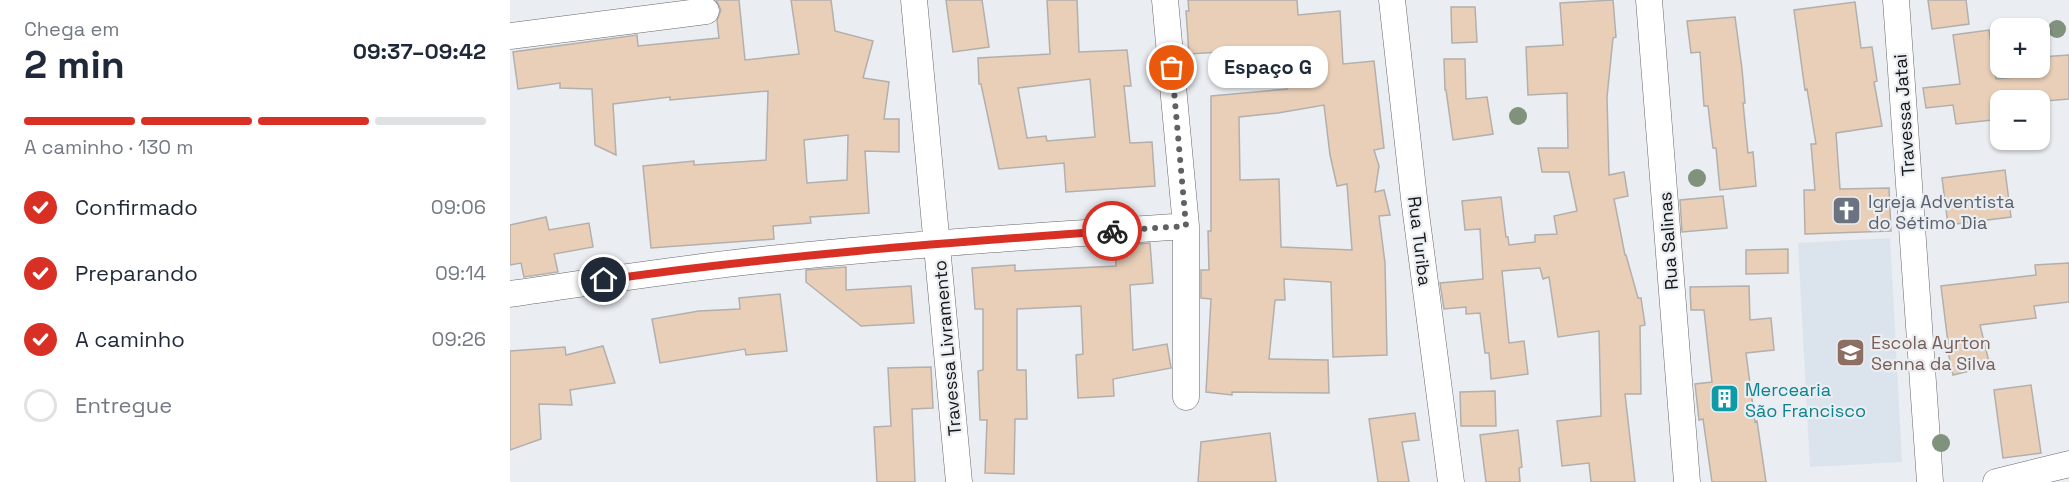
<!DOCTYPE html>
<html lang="pt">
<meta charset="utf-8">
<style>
:root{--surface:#fff;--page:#f2f2f3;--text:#1f2937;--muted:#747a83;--line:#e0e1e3;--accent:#d93025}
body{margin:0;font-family:"Space Grotesk",sans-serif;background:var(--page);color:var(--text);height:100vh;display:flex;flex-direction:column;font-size:22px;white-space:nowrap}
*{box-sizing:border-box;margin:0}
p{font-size:20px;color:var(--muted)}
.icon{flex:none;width:33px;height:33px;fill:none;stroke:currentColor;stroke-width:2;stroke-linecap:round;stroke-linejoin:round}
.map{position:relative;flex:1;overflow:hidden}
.details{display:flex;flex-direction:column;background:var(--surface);width:510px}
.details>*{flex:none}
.buttons{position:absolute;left:1480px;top:18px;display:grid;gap:12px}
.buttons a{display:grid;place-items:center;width:60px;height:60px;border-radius:12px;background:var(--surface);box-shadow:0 2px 4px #0004;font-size:30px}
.pin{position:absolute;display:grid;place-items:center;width:51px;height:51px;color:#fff;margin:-26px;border:3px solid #fff;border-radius:50%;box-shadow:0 2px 6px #0007}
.courier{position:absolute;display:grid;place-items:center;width:60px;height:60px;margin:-30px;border:4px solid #d93025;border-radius:50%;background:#fff;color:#222;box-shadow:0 2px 8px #0007}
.bubble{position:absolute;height:42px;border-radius:18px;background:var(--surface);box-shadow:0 2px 4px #0004;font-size:20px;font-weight:800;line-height:42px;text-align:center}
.head em{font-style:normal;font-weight:800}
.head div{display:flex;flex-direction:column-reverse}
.head{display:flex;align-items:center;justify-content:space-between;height:102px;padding:0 24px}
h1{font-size:39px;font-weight:800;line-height:45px}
.bar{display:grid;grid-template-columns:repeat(4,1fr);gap:9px 6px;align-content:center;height:72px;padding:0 24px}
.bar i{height:8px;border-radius:4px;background:var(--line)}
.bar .selected{background:var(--accent)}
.bar p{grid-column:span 4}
ol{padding:0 24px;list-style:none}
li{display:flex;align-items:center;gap:18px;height:66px}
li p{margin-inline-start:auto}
li .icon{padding:6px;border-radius:50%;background:var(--accent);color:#fff;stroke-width:4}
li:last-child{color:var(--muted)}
li i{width:33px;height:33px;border:3px solid var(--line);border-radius:50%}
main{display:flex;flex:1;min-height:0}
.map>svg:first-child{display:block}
.built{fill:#dbe3ed}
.building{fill:#e9cfb8;stroke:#b3afac;stroke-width:1.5;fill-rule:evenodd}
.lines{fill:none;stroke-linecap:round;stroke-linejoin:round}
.minor-casing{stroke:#66686b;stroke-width:27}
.minor{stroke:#fff;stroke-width:26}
.tree{fill:#80917c}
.done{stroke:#606163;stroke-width:6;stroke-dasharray:0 10.8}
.route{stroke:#d93025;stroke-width:8}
.labels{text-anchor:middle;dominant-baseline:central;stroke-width:4.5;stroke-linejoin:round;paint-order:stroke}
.street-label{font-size:18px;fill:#151617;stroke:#eaedf1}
.worship-label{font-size:18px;fill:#5b616d;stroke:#eaedf1;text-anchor:start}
.education-label{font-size:18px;fill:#785e54;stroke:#eaedf1;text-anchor:start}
.culture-label{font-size:18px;fill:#0d838f;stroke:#eaedf1;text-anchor:start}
</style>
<main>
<section class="details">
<div class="head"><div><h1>2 min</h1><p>Chega em</p></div><em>09:37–09:42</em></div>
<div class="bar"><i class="selected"></i><i class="selected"></i><i class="selected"></i><i></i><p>A caminho · 130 m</p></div>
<ol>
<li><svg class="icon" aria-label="check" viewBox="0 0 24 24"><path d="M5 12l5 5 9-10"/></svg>Confirmado<p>09:06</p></li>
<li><svg class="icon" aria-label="check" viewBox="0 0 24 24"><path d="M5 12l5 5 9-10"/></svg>Preparando<p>09:14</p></li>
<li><svg class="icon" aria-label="check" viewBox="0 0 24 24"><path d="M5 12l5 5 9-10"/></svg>A caminho<p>09:26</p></li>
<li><i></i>Entregue</li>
</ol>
</section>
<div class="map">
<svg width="1559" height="482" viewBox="0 0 1559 482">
<rect width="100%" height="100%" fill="#eaedf1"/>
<path class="built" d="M1380 238 1392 462 1300 467 1288 243Z"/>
<path class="building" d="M206 0H229L235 60 289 54 281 0H321L325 31 363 41 353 78 379 82 374 119H389V152L355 151 359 213 300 217 301 223 263 226 264 239 141 248 133 166 184 161V165L256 160 258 91 160 100V97L103 104 106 155 85 145 82 89 50 88V83L8 89 3 52 127 35 128 46 209 38 207 20 211 10ZM338 135 337 180 297 183 294 140Z
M436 0H472L479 47 443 52Z
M537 0H567L569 52 617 50 621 86H614L620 143 642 142 645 186 556 192 554 163 489 169 471 84H469L468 58 540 54ZM580 79 585 137 537 141 536 136 517 138 508 88Z
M678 0H787L788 15 830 11 833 64 864 61 874 148 864 150 869 166 865 192 874 190 880 215 869 216 875 263 877 355 823 357 821 282 774 279 775 300H765L759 359 818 360 819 393 722 392V395L696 392 701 299 691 298V270H699L698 231H701V96L777 89 773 48 679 54 676 11H679ZM814 105 820 155 827 186 837 184 842 250 771 247 769 179 730 180 729 117 768 113Z
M1103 0 1106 37 1103 38 1097 97 1099 175 1114 172 1118 196 1104 199 1115 255H1116L1128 298H1131L1135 325 1130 326 1131 394H1115L1125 482H1081L1079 463 1052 466 1047 421 1091 416 1089 331 1048 337 1039 277 1033 279 1030 268 992 271 999 343 1014 341 1018 374 981 379 979 353H975L970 313 956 314V307L934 309 930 283 973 279 970 229 955 230 952 201 991 197 996 237H998L999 245 1025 242V235L1047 234 1044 216 1067 211 1059 172H1032L1028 148H1058L1057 93 1018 95 1016 47 1053 45 1050 3Z
M1418 0H1456L1459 24 1422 29Z
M1345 2 1351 48 1362 47 1367 81 1364 82 1372 126 1326 133 1330 189 1379 188 1381 231 1295 234 1294 190H1305L1301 144H1306L1297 89 1295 90 1284 10Z
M941 7H965L967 42 942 43Z
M1225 17 1232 69 1235 103H1233L1238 153 1243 152 1246 186 1210 190 1206 148H1203L1198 106H1194L1190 52 1181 53 1177 21Z
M1479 30 1486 79 1532 74 1531 57 1559 55V99L1535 101 1491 100V119L1446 124 1443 105 1416 108 1413 88 1450 84 1443 35Z
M934 59H955L956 99 977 97 983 134 943 140 936 90H935Z
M1495 170 1501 217 1438 225 1432 178Z
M1213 196 1217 228 1172 232 1170 200Z
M36 217 39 230 79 223 83 247 44 254 48 272 14 277 11 263 0 265V225Z
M640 243 643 283 620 285 623 350 657 344 661 368 603 379 604 396 568 398 566 355 573 354 571 306 507 309V370H516L517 419H505L504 474 475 473 477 420H470L468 371 473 370V309H465L462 268 505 265V271L606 266 605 246Z
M1278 249V273L1236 274V250Z
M1559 263V302L1524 306 1526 318 1470 325 1480 366 1443 375 1436 343H1438L1431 286 1526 275 1525 265Z
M336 267V290L401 286 404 323 351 326 296 282V270Z
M1239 286 1240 320 1261 318 1264 350 1236 353 1245 422 1247 421 1256 482H1202L1193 419 1189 420 1185 384 1202 382 1194 310H1181L1180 287Z
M270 294 277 351 236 355 235 349 150 363 142 319 189 311 230 309 229 298Z
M93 346 105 383 60 390 62 405 29 404 31 439 0 450V351L55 347 56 355Z
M421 367 423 408 402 409 405 482H367L364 427 381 426 378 368Z
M1521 385 1531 453 1493 458 1484 390Z
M985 391 986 426H951L950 392Z
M905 413 909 440 892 442 899 482H868L859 419Z
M1008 430 1012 467 1009 468 1010 482H976L970 435Z
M760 433 766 482H688L691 442Z"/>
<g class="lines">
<defs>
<path id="minor" d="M404 0 449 482
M655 0 676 226V397
M882 0 904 198 941 482
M1139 0 1177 482
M1386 0 1420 482
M0 36 196 11
M0 294C90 281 179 267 270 258 405 244 541 235 676 226
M1486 482 1559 464"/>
</defs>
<use href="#minor" class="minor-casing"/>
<use href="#minor" class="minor"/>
</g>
<g class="tree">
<circle cx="1547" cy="29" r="9"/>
<circle cx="1008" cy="116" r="9"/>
<circle cx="1187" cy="178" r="9"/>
<circle cx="1431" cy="443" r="9"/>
</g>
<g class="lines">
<path class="done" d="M602 231 676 226 662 68"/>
<path class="route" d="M94 280C262 256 432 243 602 231"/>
</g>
<defs>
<symbol id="church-square" viewBox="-11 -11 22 22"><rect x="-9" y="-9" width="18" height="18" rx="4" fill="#6b7280" stroke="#eaedf1"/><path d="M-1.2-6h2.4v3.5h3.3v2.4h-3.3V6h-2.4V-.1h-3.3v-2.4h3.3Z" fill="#fff"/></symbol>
<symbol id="school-square" viewBox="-11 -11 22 22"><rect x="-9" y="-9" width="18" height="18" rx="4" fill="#8d6e63" stroke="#eaedf1"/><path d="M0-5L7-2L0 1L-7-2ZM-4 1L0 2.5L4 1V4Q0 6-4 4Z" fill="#fff"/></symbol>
<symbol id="building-square" viewBox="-11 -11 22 22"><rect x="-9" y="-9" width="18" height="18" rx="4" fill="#0f9aa8" stroke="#eaedf1"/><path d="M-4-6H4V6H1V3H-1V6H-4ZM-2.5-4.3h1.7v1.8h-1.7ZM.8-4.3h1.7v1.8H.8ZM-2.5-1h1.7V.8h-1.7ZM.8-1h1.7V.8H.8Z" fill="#fff"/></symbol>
</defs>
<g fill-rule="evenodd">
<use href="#church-square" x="1320" y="194" width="33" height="33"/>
<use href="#school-square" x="1324" y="336" width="33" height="33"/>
<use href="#building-square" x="1198" y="382" width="33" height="33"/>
</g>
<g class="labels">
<g class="street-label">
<text transform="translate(1394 115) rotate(-94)">Travessa Jatai</text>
<text transform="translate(910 241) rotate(83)">Rua Turiba</text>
<text transform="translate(1158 241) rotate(-94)">Rua Salinas</text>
<text transform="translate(437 348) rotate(-95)">Travessa Livramento</text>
</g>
<g class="worship-label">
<text x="1358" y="201">Igreja Adventista<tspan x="1358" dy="21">do Sétimo Dia</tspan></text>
</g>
<g class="education-label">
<text x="1361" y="342">Escola Ayrton<tspan x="1361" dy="21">Senna da Silva</tspan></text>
</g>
<g class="culture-label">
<text x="1235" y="389">Mercearia<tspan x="1235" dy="21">São Francisco</tspan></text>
</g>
</g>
</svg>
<div class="buttons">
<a>+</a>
<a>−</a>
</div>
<div class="pin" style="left:662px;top:68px;background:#ea580c"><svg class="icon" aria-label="bag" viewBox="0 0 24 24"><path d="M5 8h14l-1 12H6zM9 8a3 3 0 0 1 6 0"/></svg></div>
<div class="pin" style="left:94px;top:280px;background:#1f2937"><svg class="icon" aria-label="home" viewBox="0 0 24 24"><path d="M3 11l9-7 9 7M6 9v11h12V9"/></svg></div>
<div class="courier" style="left:602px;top:231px"><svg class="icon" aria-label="bike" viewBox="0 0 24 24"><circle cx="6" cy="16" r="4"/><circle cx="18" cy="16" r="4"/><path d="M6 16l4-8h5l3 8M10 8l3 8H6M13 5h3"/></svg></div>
<div class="bubble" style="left:698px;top:46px;width:120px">Espaço G</div>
</div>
</main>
